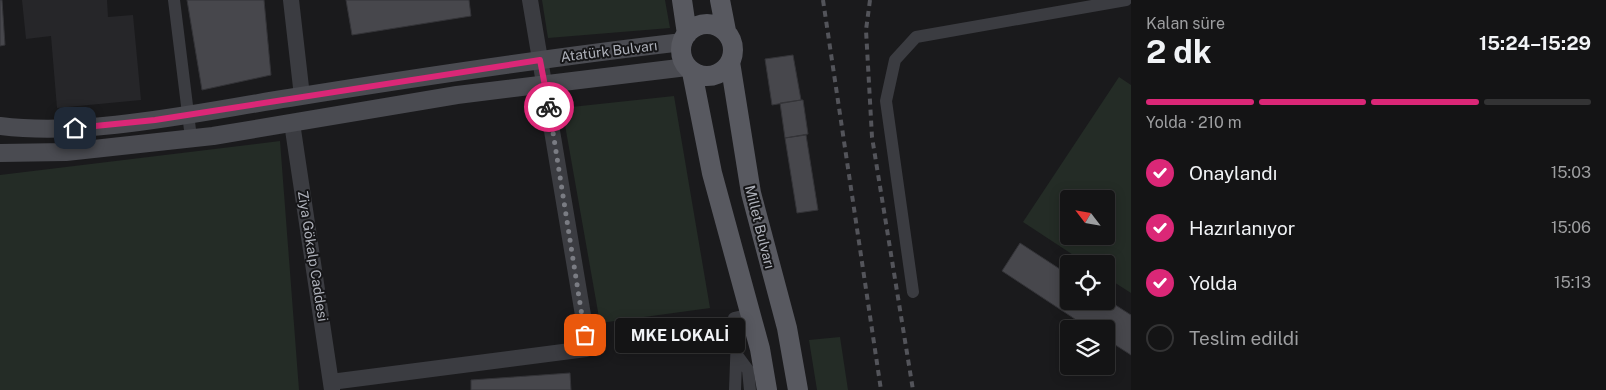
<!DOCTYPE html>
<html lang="tr">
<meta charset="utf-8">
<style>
:root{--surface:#141415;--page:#1d1d1e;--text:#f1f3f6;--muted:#9d9ea0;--line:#333334;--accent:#db2777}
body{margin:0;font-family:"Public Sans",sans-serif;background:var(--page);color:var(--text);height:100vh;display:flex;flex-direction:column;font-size:19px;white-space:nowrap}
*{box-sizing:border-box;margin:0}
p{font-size:16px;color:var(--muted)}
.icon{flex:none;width:28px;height:28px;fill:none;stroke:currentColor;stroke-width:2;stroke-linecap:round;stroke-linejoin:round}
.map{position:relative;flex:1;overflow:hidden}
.sheet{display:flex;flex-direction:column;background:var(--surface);width:475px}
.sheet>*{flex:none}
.needle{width:32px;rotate:301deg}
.buttons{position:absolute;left:1060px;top:190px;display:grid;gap:10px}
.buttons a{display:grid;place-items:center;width:55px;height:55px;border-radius:5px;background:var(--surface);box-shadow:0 2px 12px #0003,0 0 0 1px var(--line);font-size:25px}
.pin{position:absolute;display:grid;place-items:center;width:42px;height:42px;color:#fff;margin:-21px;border-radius:10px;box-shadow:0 2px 8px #0006}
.courier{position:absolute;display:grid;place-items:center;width:50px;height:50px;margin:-25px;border:4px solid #db2777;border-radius:50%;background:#fff;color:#222;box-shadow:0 1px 6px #0007}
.bubble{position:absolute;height:35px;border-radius:5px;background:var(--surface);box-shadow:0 2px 12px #0003,0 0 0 1px var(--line);font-size:16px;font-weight:700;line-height:35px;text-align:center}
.headline em{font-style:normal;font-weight:700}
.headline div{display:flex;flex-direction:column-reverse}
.headline{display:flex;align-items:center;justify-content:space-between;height:85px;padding:0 15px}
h1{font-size:32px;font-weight:700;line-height:38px}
.bar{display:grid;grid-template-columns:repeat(4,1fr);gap:8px 5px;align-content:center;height:60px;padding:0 15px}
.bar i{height:6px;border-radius:4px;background:var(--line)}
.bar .selected{background:var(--accent)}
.bar p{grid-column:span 4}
ol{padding:0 15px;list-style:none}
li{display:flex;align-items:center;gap:15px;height:55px}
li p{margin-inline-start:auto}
li .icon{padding:5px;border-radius:50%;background:var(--accent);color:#fff;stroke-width:4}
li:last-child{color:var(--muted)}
li i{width:28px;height:28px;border:2px solid var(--line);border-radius:50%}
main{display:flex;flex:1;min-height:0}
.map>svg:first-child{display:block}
.built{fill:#262629}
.green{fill:#242c26;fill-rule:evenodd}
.building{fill:#47474c;stroke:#343438}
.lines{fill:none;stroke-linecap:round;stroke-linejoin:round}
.minor{stroke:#3b3c41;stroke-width:12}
.tertiary{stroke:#3b3c41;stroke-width:16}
.secondary{stroke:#4a4b51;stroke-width:18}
.primary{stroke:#585960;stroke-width:20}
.rail{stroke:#53545a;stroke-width:4;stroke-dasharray:6 5;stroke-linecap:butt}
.done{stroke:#7a7c83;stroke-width:5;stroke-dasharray:0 9}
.route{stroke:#db2777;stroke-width:6}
.labels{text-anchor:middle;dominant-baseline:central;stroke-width:4;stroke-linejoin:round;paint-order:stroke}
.street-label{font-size:14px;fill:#aeb1ba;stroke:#151517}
</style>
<main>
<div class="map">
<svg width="1131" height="390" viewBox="0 0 1131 390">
<rect width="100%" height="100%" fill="#1a1a1c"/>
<path class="built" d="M22 0H107L108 17 133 15 141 100 57 108 51 36 26 39Z"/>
<path class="green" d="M542 0H665L670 28 548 38Z
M1119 77 1131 85V293L1106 277V264H1087L1023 222ZM1069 199H1106V236H1069Z
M674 96 710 308 600 323 562 108Z
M280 141 299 390H0V175Z
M840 337 848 390H817L809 340Z"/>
<path class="building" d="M0 0H2L5 45 0 46Z
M187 0H264L271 75 202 90Z
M346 0H469L471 16 352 35Z
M793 55 801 100 772 105 765 59Z
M801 100H803L808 134 785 138 780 103Z
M806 135 818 210 797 213 785 138Z
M1020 243 1069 275V301H1106V299L1131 315V355L1106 339V329H1090L1002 271Z
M570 373 571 390H471V380Z"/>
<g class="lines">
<path class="minor" d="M174 0 191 138
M913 292 886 101 895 60 916 37 1126 0
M737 355 748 370 750 390
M735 390 737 335 734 318 751 314"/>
<path class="tertiary" d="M291 0 302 96
M292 123 332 390
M331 382 586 349 584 321 530 0"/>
<path class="secondary" d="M0 126C90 137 199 112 289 98 420 77 551 57 683 42
M0 153 66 152 213 136 457 95 687 67"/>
<path class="primary" d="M682 0 687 34
M720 0 726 31
M681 50a26 26 0 1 1 52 0a26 26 0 1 1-52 0Z
M730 62 751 193 787 328 798 390
M692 72 712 173 760 349 767 390"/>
<path class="rail" d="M823 0 881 390
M870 0 866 30 872 137 913 390"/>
</g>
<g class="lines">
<path class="done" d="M549 107 585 335"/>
<path class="route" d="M75 128 155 120 540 60 549 107"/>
</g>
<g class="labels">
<g class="street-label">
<text transform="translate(609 51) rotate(-7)">Atatürk Bulvarı</text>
<text transform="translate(760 227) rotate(76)">Millet Bulvarı</text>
<text transform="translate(313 256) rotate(81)">Ziya Gökalp Caddesi</text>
</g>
</g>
</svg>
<div class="buttons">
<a><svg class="needle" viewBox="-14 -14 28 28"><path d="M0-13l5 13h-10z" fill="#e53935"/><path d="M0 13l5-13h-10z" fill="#9d9ea0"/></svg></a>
<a><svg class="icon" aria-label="locate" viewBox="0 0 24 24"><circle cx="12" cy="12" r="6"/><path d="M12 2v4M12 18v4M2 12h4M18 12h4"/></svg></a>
<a><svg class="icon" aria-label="layers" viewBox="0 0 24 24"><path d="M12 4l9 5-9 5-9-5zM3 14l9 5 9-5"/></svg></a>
</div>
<div class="pin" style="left:585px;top:335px;background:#ea580c"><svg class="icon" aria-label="bag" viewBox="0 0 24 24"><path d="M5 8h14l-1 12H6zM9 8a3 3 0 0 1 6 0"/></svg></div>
<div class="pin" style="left:75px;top:128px;background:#1f2937"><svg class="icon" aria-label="home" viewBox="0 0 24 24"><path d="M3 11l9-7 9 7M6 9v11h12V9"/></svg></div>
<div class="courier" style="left:549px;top:107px"><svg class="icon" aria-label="bike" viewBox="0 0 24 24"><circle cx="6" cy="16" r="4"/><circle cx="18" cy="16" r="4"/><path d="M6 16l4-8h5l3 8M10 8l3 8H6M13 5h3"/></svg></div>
<div class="bubble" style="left:615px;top:318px;width:130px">MKE LOKALİ</div>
</div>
<section class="sheet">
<div class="headline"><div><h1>2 dk</h1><p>Kalan süre</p></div><em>15:24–15:29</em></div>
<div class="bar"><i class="selected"></i><i class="selected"></i><i class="selected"></i><i></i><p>Yolda · 210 m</p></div>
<ol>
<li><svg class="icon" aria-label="check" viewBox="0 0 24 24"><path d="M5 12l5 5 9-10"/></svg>Onaylandı<p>15:03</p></li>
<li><svg class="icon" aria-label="check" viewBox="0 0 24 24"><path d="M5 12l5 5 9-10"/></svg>Hazırlanıyor<p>15:06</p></li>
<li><svg class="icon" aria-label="check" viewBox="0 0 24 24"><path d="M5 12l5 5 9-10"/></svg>Yolda<p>15:13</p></li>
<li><i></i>Teslim edildi</li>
</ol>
</section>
</main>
